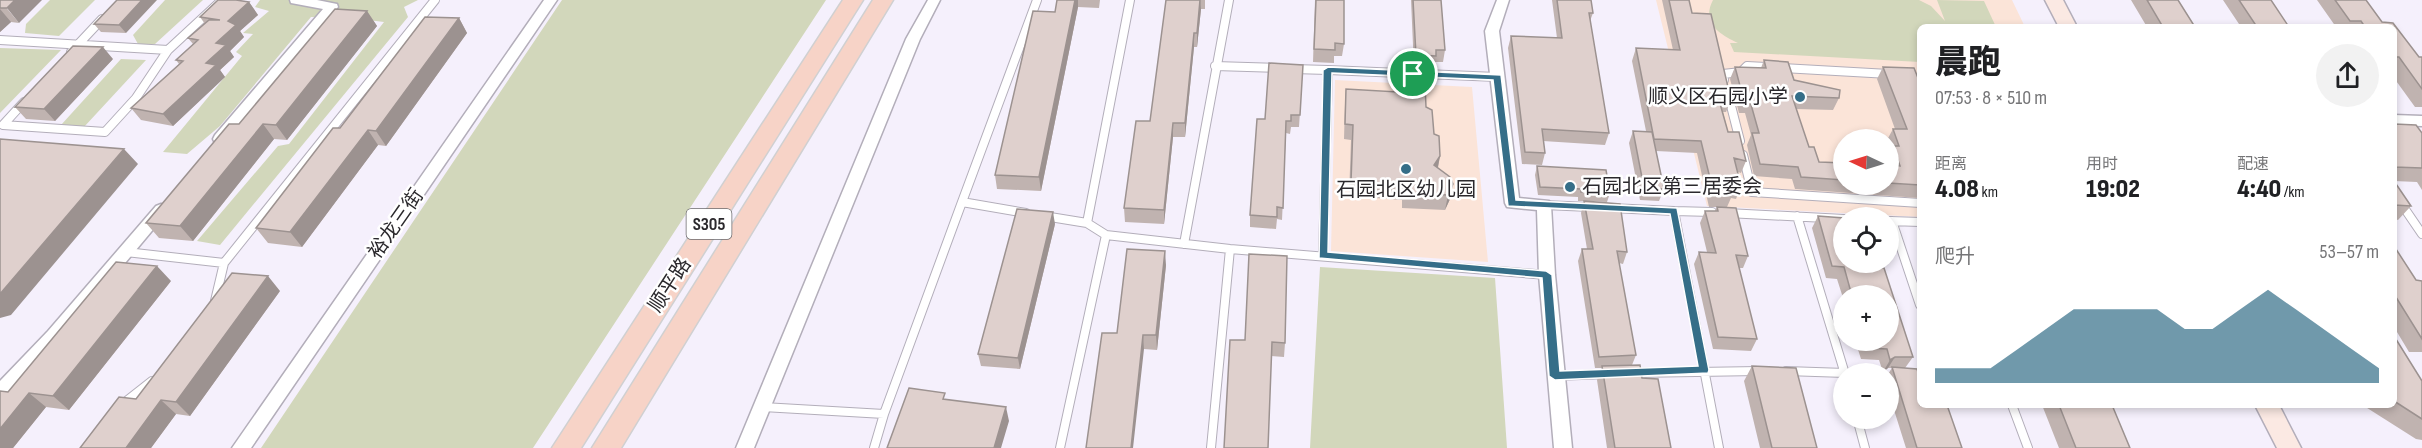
<!DOCTYPE html>
<html lang="zh">
<meta charset="utf-8">
<style>
:root{--surface:#fff;--page:#f2f2f2;--text:#202124;--muted:#757577;--accent:#356e88}
body{margin:0;font-family:"Sofia Sans Condensed","Noto Sans SC",sans-serif;background:var(--page);color:var(--text);height:100vh;display:flex;flex-direction:column;font-size:22px;white-space:nowrap}
*{box-sizing:border-box;margin:0}
p{font-size:20px;color:var(--muted)}
.icon{flex:none;width:33px;height:33px;fill:none;stroke:currentColor;stroke-width:2;stroke-linecap:round;stroke-linejoin:round}
.map{position:relative;flex:1;overflow:hidden}
.sheet{position:absolute;left:1917px;top:24px;width:480px;height:384px;display:flex;flex-direction:column;background:var(--surface);border-radius:9px;box-shadow:0 3px 9px #0003}
.sheet>*{flex:none}
.needle{width:39px;rotate:274deg}
.tools{position:absolute;left:1833px;top:129px;display:grid;gap:12px}
.tools a{display:grid;place-items:center;width:66px;height:66px;border-radius:50%;background:var(--surface);box-shadow:0 3px 9px #0003;font-size:30px}
.pin{position:absolute;display:grid;place-items:center;width:51px;height:51px;color:#fff;margin:-26px;border:3px solid #fff;border-radius:50%;box-shadow:0 2px 6px #0007}
.round{display:grid;place-items:center;flex:none;width:63px;height:63px;border-radius:32px;background:var(--page)}
.overview{display:flex;align-items:center;justify-content:space-between;height:102px;padding:0 18px}
h1{font-size:33px;font-weight:800;line-height:45px}
.metrics{display:grid;grid-template-columns:repeat(3,1fr);gap:9px;height:102px;padding:6px 18px}
.metrics div{display:grid;align-content:center}
.metrics b{font-size:26px;font-weight:800}
.metrics small{font-size:16px;font-weight:400}
.metrics p{font-size:16px}
.chart{height:168px;padding:12px 18px}
.chart p{display:flex;justify-content:space-between}
.chart svg{width:100%;height:108px;margin-top:6px;fill:var(--accent);opacity:.7}
.map>svg:first-child{display:block}
.education{fill:#fbe4d8;fill-rule:evenodd}
.green{fill:#d2d7bb}
.lines{fill:none;stroke-linecap:round;stroke-linejoin:round}
.lane-casing{stroke:#b3aeba;stroke-width:10}
.street-casing{stroke:#b3aeba;stroke-width:3}
.secondary-casing{stroke:#b3aeba;stroke-width:3}
.primary-casing{stroke:#d0d0d1;stroke-width:3}
.lane{stroke:#fff;stroke-width:8}
.street{fill:#fff;fill-rule:evenodd}
.secondary{fill:#fbe9e3;fill-rule:evenodd}
.primary{fill:#f7d3c7;fill-rule:evenodd}
.wall{fill:#c0b3b0}
.shaded-wall{fill:#9c9290}
.building{fill:#dfd0cd;stroke:#9c9290;stroke-width:1.5}
.route{fill:#356e88;stroke:#fff;stroke-width:1.5;fill-rule:evenodd}
.poi-dot{fill:#356e88;stroke:#fff;stroke-width:2}
.labels{text-anchor:middle;dominant-baseline:central;stroke-width:5;stroke-linejoin:round;paint-order:stroke}
.shield{fill:#fff;stroke:#6b696c;stroke-width:1.5}
.shield-label{font-size:18px;font-weight:bold;fill:#2b292d}
.poi-label{font-size:20px;fill:#2b292d;stroke:#fff;text-anchor:end}
.street-label{font-size:20px;fill:#2b292d;stroke:#fff}
</style>
<div class="map">
<svg width="2422" height="448" viewBox="0 0 2422 448">
<rect width="100%" height="100%" fill="#f5f0fc"/>
<path class="education" d="M1656,0H2012L2025,27H1920V217L1707,206ZM1844,140H1888V184H1844Z
M1335,80L1472,87L1488,262L1331,251Z"/>
<path class="green" d="M50,0H95L59,36L25,33L26,24Z
M165,0H203L155,44H138L133,35Z
M260,0H418L404,7L408,17L220,245L197,241L278,146L289,144L384,22L352,18L311,17L220,126L187,154L163,152L242,56L236,52L253,34L243,33L269,11L255,7Z
M562,0H826L533,448H261Z
M1713,0H1919L1931,6L1945,21L1937,0L1984,1L1996,27H1920V62L1734,52L1730,43H1738C1719,34 1701,23 1713,0Z
M0,48L61,50L0,113Z
M121,59L146,60L84,127L61,125Z
M1320,267L1495,278L1507,448H1310Z"/>
<g class="lines">
<g class="lane-casing">
<path id="lane" d="M0,40L168,50
M71,52L102,19
M1215,66L1278,68
M1293,69L1328,70L1323,256
M1328,70L1497,77
M1724,80L1723,74L1741,72L1747,66L1889,74
M1728,94L1740,141
M24,102L3,125L105,132L136,98L168,50L222,0
M1743,155L1752,192L1920,203
M2394,193L2422,234
M962,202L1037,0
M1544,205L1590,207
M1611,208L1674,211
M1712,212L1674,211L1719,448
M1727,213L1844,219
M1044,216L1087,223L1106,235L1230,249L1547,275
M1797,216L1845,374
M1890,221L1920,222
M1892,221L1920,305
M1087,223L1130,0
M1184,244L1229,0
M126,252L224,263
M215,301L224,263L435,0
M1786,371L1875,374
M1633,373L1759,371
M1555,376L1609,374
M124,403L152,381
M2012,405L2028,448
M763,407L884,414L962,202L1026,213
M1857,418L1865,448
M874,448L884,414
M1060,448L1106,235
M1211,448L1230,249"/>
</g>
<g class="street-casing">
<path id="street" d="M290,0H317L337,4L338,7L225,143H215L213,139L215,135L323,9L291,3Z
M544,0H557L251,448H232Z
M928,0H940L920,39L754,448H736L906,39Z
M1497,0H1509L1499,31L1519,198L1549,201L1551,205L1555,275L1572,448H1554L1539,275L1537,210L1507,207L1505,203L1485,31Z
M2394,115L2422,116V126L2394,125Z
M161,204L166,206L168,210L166,214L60,341L6,397L0,399V381L48,331L156,206Z"/>
</g>
<g class="secondary-casing">
<path id="secondary" d="M2045,0H2063L2077,27H2059Z
M2255,405H2279L2301,448H2277Z"/>
</g>
<g class="primary-casing">
<path id="primary" d="M843,0H863L581,448H552Z
M873,0H893L621,448H592Z"/>
</g>
<use href="#lane" class="lane"/>
<use href="#street" class="street"/>
<use href="#secondary" class="secondary"/>
<use href="#primary" class="primary"/>
</g>
<path class="wall" d="M0,0L19,23L11,22L0,32Z
M117,0L126,33L101,32L94,24Z
M1057,0H1100L1099,8L1078,7L1041,191L997,189L995,175L1055,12Z
M1166,0H1205V9H1201L1197,47H1194L1185,137H1173L1164,224L1125,222L1124,208L1150,121Z
M1315,0H1344V44L1342,56H1334V63L1313,62Z
M1411,0H1441L1445,50L1443,62H1435L1434,68H1414Z
M1552,0H1591L1593,13L1590,21L1609,133L1605,145L1543,141L1545,153L1542,165L1522,164L1508,48L1511,36L1557,38Z
M1662,0H1689L1692,13L1731,100L1726,112H1723L1728,132L1746,161L1741,173L1738,172L1741,186L1736,199L1731,198L1727,207L1748,256L1743,268H1739L1757,339L1751,351L1713,349L1694,264L1699,252H1707L1700,223L1705,211H1715L1717,207H1709L1697,153L1656,151L1664,189L1659,201L1640,200L1629,143L1633,131H1646L1632,61L1636,48L1673,50Z
M2131,0H2178L2195,27H2147Z
M2223,0H2271L2289,27H2241Z
M2317,0H2366L2382,22L2393,23L2419,57H2422V107H2415L2394,78V27H2336Z
M249,2L258,15L240,31L244,37L230,51L234,57L220,70L225,77L173,126L141,120L131,108L179,64L176,60L193,44L188,38L205,24L200,17Z
M367,11L377,26L287,140L274,139L193,241L159,238L146,223L239,124Z
M459,18L467,33L386,146L378,145L302,247L268,243L256,228L340,128Z
M113,59L55,121L26,119L15,107Z
M1764,60L1794,80L1839,98L1833,110L1796,109L1809,147L1819,162L1844,163V184H1888V154L1890,151L1888,147V140H1887L1893,129H1895L1877,79L1883,67L1920,83V198L1795,189L1792,179L1754,176L1747,145L1751,135L1745,113H1739L1730,79L1735,67L1761,68Z
M1303,65L1299,127H1291L1290,134L1286,133L1282,220L1277,219L1276,229L1250,227V215L1265,119Z
M1346,89L1426,107L1440,156L1438,168L1453,184L1450,199L1445,210L1402,208V200L1349,196L1351,140L1344,139L1345,104Z
M2394,124L2422,133V190L2417,182L2394,181L2411,206L2398,220L2394,219Z
M1537,166L1610,193L1607,202L1588,201L1627,252L1623,264L1619,263L1636,355L1632,365L1642,378L1671,448H1607L1597,380L1602,368H1595L1578,261L1582,249H1587L1581,213L1584,201H1578V197L1538,195L1535,175Z
M1818,216L1844,218V262H1870L1871,267L1884,268L1913,357L1905,368L1917,369L1920,379V405H1947L1962,448H1906L1888,391V374L1892,368H1888L1883,372L1879,360L1861,359L1855,340H1888V296H1844V301L1837,279L1826,278L1812,228Z
M1055,224L1020,369L981,366L978,354Z
M2394,246L2416,280L2422,281V352H2409L2394,327Z
M1166,265L1157,350L1144,349L1117,333Z
M171,281L69,410L46,407L13,448H0L8,392Z
M280,291L190,416L176,414L151,448H80L136,399Z
M2394,336L2422,381V440L2416,439L2364,406L2363,405H2394Z
M1230,340L1285,343L1284,357L1271,356Z
M1752,366L1817,448H1760L1744,381Z
M2042,405H2112L2130,448H2059Z"/>
<path class="shaded-wall" d="M15,0H42L19,23L7,8Z
M142,0H157L126,33L119,25Z
M1075,0H1078V7L1041,191L1039,177Z
M1200,0L1201,9L1197,47V33Z
M249,2L258,15L240,31L244,37L230,51L234,57L220,70L225,77L173,126L163,114L206,63L228,21Z
M0,9L11,22L0,32Z
M367,11L377,26L287,140L276,125Z
M459,18L467,33L386,146L376,131Z
M1194,33V47L1185,137V123Z
M103,47L113,59L55,121L44,109Z
M1173,123V137L1164,224V210Z
M263,124L274,139L193,241L180,226Z
M368,130L378,145L302,247L290,232Z
M124,149L138,164L11,315L0,318V294Z
M1440,156L1437,171L1434,165Z
M1453,184L1450,199L1445,210L1448,195Z
M1053,212L1055,224L1020,369L1018,358Z
M1165,251L1166,265L1157,350L1156,335Z
M157,266L171,281L69,410L53,396Z
M268,276L280,291L190,416L176,402Z
M1143,335L1144,349L1133,448H1131Z
M1895,357L1888,368L1883,372L1890,360Z
M29,393L46,407L13,448H0V429Z
M161,400L176,414L151,448H126Z
M1006,407L1009,421L1001,448H994Z"/>
<path class="building" d="M0,0H15L7,8H0Z
M117,0H142L119,25L94,24Z
M218,0H236L249,2L228,21L236,25L216,43L226,45L206,63L216,65L163,114L131,108L183,61L176,60L198,40L188,38L209,20H220L200,17Z
M1057,0H1075L1039,177L995,175L1033,11L1055,12Z
M1166,0H1200L1197,33H1194L1185,123H1173L1164,210L1124,208L1136,121H1150Z
M1316,0H1344V44L1335,43V50L1314,49Z
M1413,0H1441L1445,50H1436V56L1416,55Z
M1557,0H1591L1593,13H1589L1609,133L1542,129L1545,153L1525,152L1511,36L1562,38Z
M1669,0H1689L1692,13L1711,14L1731,100H1719L1728,132H1739L1746,161L1734,158L1741,186H1730L1732,195H1714L1701,141L1654,139L1636,48L1680,50Z
M2147,0H2178L2195,27H2155L2154,26L2163,27Z
M2239,0H2271L2289,27H2257Z
M2335,0H2366L2382,22L2393,23L2419,57H2422V89L2399,57H2394V27H2365L2361,21H2350Z
M335,9L367,11L276,125L263,124L180,226L146,223L229,124H239Z
M425,17L459,18L376,131L368,130L290,232L256,228L333,128H340Z
M73,46L103,47L44,109L15,107Z
M1764,60L1788,62L1794,80L1840,90L1839,98L1792,96L1809,147H1814L1819,162L1844,163V180L1801,177L1798,167L1760,164L1752,133H1759L1750,101H1744L1735,67L1766,68Z
M1269,63L1303,65L1300,115H1291V121H1286L1283,208L1277,207V217L1250,215L1257,119H1265Z
M1883,67L1914,68L1920,83V185L1888,183V165L1900,166L1893,146H1899L1893,129H1907Z
M1401,83L1425,84L1426,107L1432,110L1434,134L1439,136L1440,156L1434,165L1450,177L1453,184L1448,195L1405,193V185L1351,182L1353,125L1345,124L1346,89L1398,92Z
M2394,124L2416,125L2422,133V168L2394,167Z
M1633,131L1652,132L1664,189L1644,188Z
M0,139L124,149L0,294Z
M1537,166L1606,170L1610,193L1581,192V189L1540,187Z
M2394,181L2411,206L2394,205Z
M1584,201L1620,204L1627,252L1617,251L1636,355L1599,357L1582,249H1593Z
M1717,207L1736,208L1748,256L1736,255L1757,339L1718,337L1699,252L1716,253L1705,211H1718Z
M1017,209L1053,212L1018,358L978,354Z
M1818,216L1844,218V262H1870L1871,267L1884,268L1913,357H1895L1890,360L1887,349L1868,348L1866,340H1888V296H1852L1844,267L1832,266Z
M2394,246L2416,280L2422,281V339L2394,294Z
M1127,249L1165,251L1156,335H1143L1131,448H1086L1102,333H1117Z
M1249,254L1287,256L1285,343L1272,342L1268,448H1224L1230,340H1245Z
M116,262L157,266L53,396L29,393L0,429V391L8,392Z
M232,273L268,276L176,402L161,400L126,448H80L119,397L136,399Z
M2394,336L2422,381V419L2394,401Z
M1640,365L1642,378L1658,379L1671,448H1615L1602,366Z
M1752,366L1796,368L1817,448H1772Z
M1892,367L1917,369L1920,379V405H1947L1962,448H1917Z
M909,388L945,393L943,399L1006,407L994,448H887Z
M2059,405H2112L2130,448H2076Z"/>
<path class="route" d="M1328,67L1501,75L1516,200L1677,208L1709,370L1708,373L1555,380L1549,376L1542,278L1319,258L1323,70ZM1332,73L1493,80L1508,206L1670,214L1698,366L1560,371L1552,275L1546,271L1328,252Z"/>
<g class="poi-dot">
<circle cx="1800" cy="97" r="6"/>
<circle cx="1406" cy="169" r="6"/>
<circle cx="1570" cy="187" r="6"/>
</g>
<g class="labels">
<rect class="shield" x="686.5" y="209" width="45" height="30" rx="4.5"/>
<g class="shield-label">
<text x="709" y="224">S305</text>
</g>
<g class="poi-label">
<text x="1788" y="97">顺义区石园小学</text>
<text x="1582" y="187" text-anchor="start">石园北区第三居委会</text>
<text x="1406" y="190" text-anchor="middle">石园北区幼儿园</text>
</g>
<g class="street-label">
<text transform="translate(396 224) rotate(-55)">裕龙三街</text>
<text transform="translate(670 285) rotate(-57)">顺平路</text>
</g>
</g>
</svg>
<div class="tools">
<a><svg class="needle" viewBox="-14 -14 28 28"><path d="M0-13l5 13h-10z" fill="#e53935"/><path d="M0 13l5-13h-10z" fill="#757577"/></svg></a>
<a><svg class="icon" aria-label="locate" viewBox="0 0 24 24"><circle cx="12" cy="12" r="6"/><path d="M12 2v4M12 18v4M2 12h4M18 12h4"/></svg></a>
<a>+</a>
<a>−</a>
</div>
<div class="pin" style="left:1413px;top:74px;background:#1e9e55"><svg class="icon" aria-label="arrive" viewBox="0 0 24 24"><path d="M6 21V4h12l-3 4 3 4H6"/></svg></div>
<section class="sheet">
<div class="overview"><div><h1>晨跑</h1><p>07:53 · 8 × 510 m</p></div><a class="round"><svg class="icon" aria-label="share" viewBox="0 0 24 24"><path d="M12 15V3M7 8l5-5 5 5M5 13v7h14v-7"/></svg></a></div>
<div class="metrics">
<div><p>距离</p><b>4.08<small> km</small></b></div>
<div><p>用时</p><b>19:02</b></div>
<div><p>配速</p><b>4:40<small> /km</small></b></div>
</div>
<div class="chart"><p><span>爬升</span>53–57 m</p>
<svg viewBox="0 0 160 44" preserveAspectRatio="none"><path d="M0 44V38L10 38L20 38L30 30L40 22L50 14L60 14L70 14L80 14L90 22L100 22L110 14L120 6L130 14L140 22L150 30L160 38V44z"/></svg>
</div>
</section>
</div>
